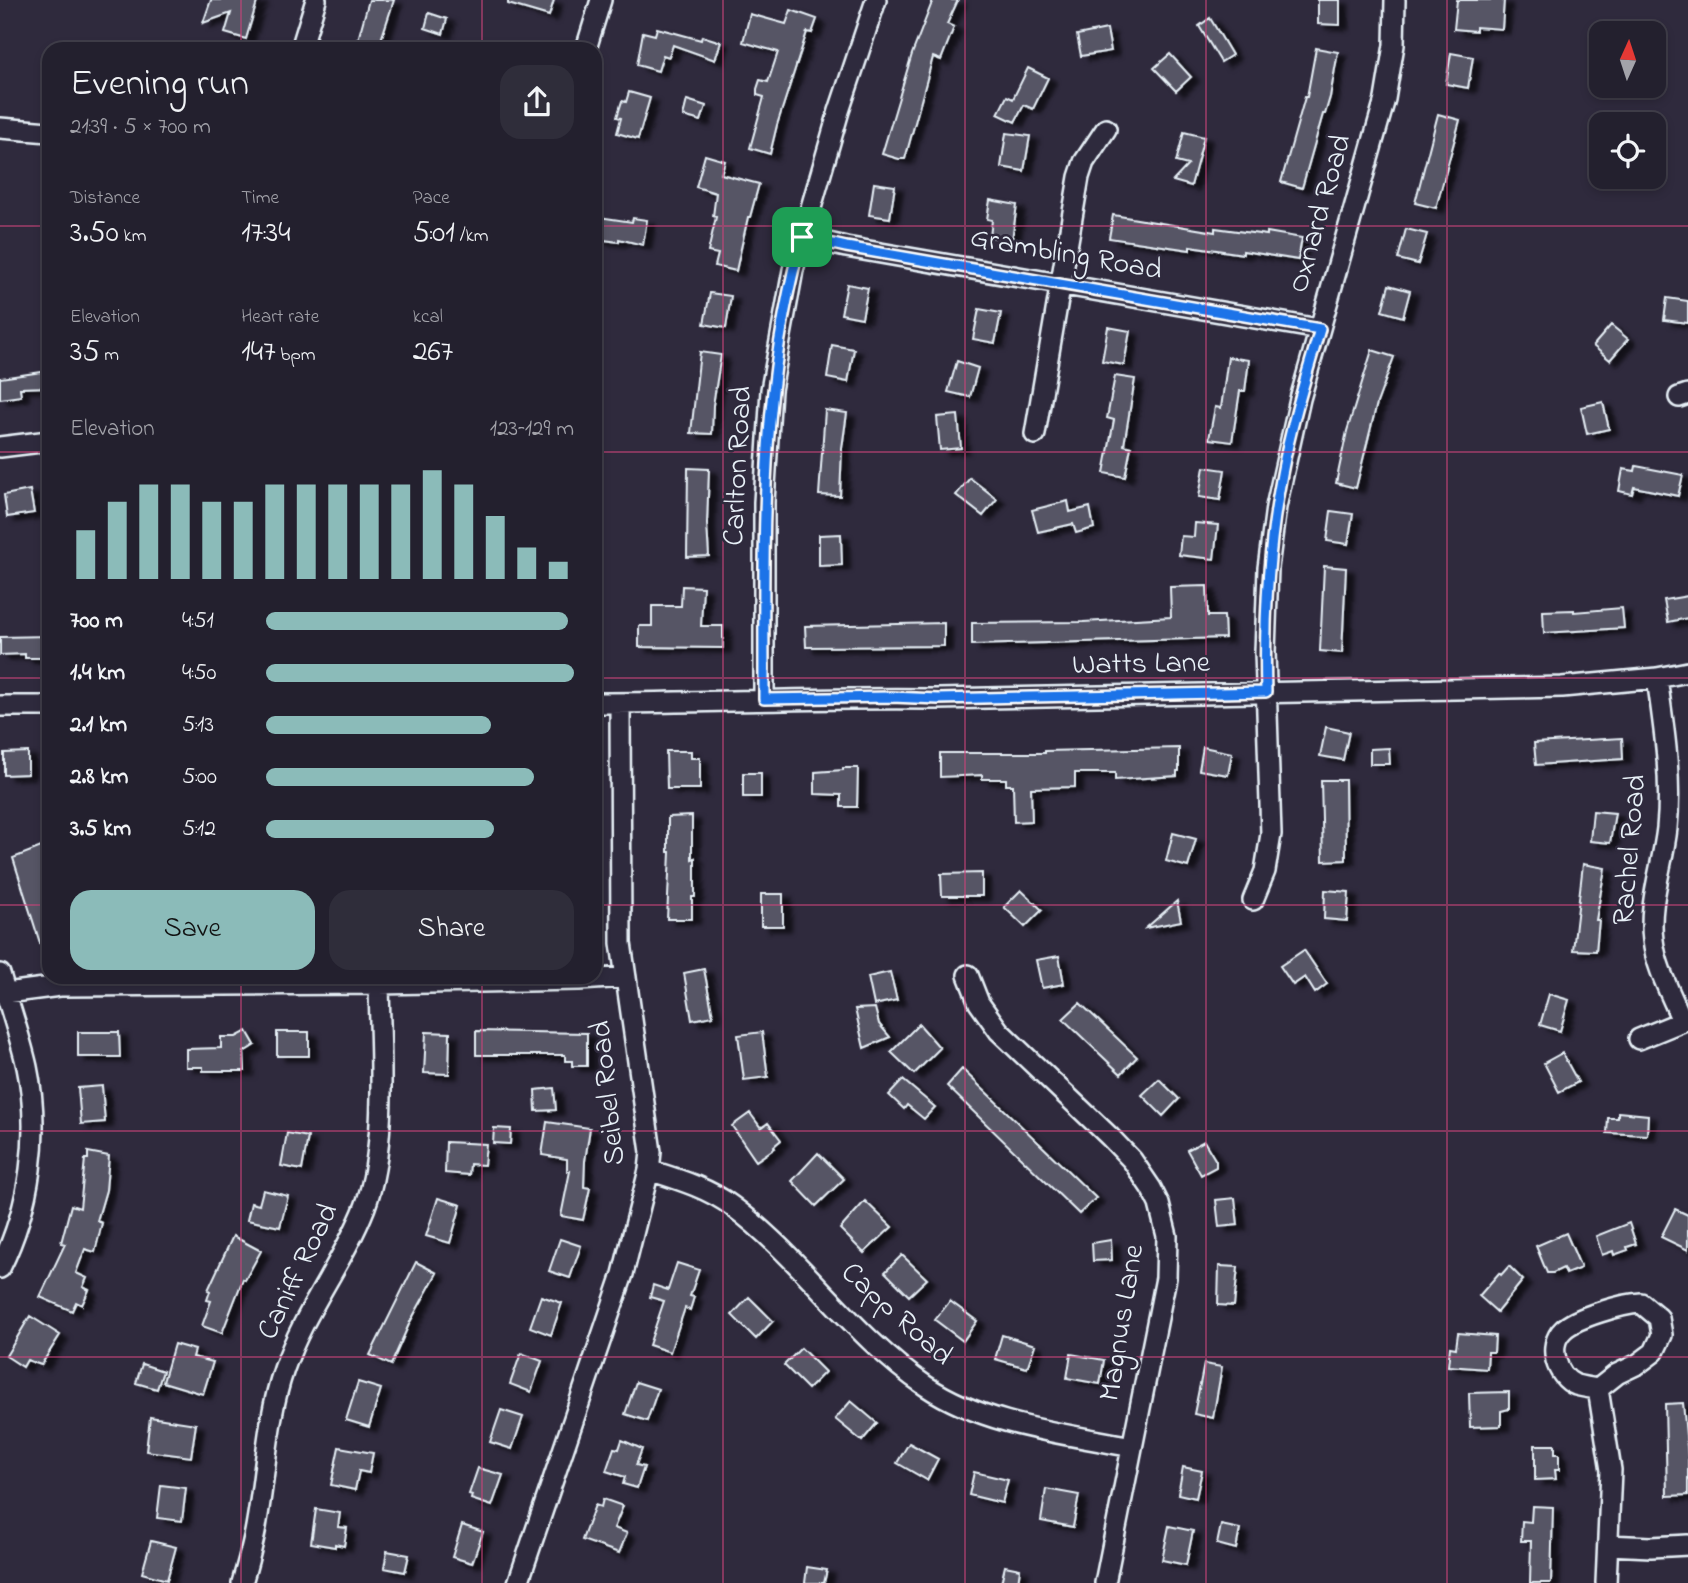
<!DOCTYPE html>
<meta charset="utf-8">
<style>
:root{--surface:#23202e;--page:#2f2d3a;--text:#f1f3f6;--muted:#a3a3aa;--line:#403e4a;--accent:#8bbbb9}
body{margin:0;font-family:"Indie Flower",sans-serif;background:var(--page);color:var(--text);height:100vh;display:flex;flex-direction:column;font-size:26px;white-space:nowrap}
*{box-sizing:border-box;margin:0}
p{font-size:23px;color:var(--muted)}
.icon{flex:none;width:38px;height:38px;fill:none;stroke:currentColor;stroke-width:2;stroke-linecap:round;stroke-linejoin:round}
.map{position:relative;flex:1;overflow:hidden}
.details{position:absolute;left:42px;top:42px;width:560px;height:942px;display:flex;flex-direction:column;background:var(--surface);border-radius:21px;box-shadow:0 4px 10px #0003,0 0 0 2px var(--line)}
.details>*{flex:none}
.needle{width:46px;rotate:3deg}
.tools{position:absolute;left:1589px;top:21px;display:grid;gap:14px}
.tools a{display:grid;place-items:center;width:77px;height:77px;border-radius:14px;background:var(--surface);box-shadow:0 4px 10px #0003,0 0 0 2px var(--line);font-size:35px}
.pin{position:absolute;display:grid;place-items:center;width:60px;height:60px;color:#fff;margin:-30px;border-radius:14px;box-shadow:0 4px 10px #0006}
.round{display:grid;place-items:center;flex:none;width:74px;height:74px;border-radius:21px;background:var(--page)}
.overview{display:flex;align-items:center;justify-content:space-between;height:119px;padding:0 28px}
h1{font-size:38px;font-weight:600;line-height:52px}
.figures{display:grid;grid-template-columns:repeat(3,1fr);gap:10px;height:119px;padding:7px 28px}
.figures div{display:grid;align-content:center}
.figures b{font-size:30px;font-weight:600}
.figures small{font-size:19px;font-weight:400}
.figures p{font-size:19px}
.chart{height:196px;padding:14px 28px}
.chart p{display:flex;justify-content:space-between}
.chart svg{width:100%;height:126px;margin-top:7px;stroke:var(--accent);stroke-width:6}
.primary-button{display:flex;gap:14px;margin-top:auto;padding:14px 28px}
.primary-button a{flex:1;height:80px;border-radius:21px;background:var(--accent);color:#111;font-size:28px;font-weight:600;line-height:80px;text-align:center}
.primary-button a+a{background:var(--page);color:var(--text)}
ul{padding:0 28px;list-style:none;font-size:23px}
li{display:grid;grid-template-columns:112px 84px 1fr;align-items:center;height:52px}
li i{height:18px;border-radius:9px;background:var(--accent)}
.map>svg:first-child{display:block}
.building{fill:#575565;stroke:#e8f1f8;stroke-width:2;filter:url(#shadow)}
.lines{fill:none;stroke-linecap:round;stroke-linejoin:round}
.street-casing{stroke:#e8f1f8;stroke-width:24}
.street{stroke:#2f2a3d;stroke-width:19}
.route-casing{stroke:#fff;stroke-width:14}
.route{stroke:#1a73e8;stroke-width:9}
.grid{fill:none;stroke:#ca437a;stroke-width:2;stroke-opacity:0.55}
.labels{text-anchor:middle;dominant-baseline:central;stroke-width:5;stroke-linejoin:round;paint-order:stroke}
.street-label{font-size:30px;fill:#e8f1f8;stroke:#2f2a3d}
</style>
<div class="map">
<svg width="1688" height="1583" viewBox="0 0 1688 1583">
<defs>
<filter id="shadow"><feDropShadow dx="8" dy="4.5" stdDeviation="2" flood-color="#0009"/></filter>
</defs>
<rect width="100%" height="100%" fill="#2f2a3d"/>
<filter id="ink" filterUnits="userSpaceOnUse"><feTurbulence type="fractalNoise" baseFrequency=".0143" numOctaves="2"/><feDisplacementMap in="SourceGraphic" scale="14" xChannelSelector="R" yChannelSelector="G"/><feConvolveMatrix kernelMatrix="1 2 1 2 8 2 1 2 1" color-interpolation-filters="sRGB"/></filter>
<g filter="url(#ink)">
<path class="building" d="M211,0H261L257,2L246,39L225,33L231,13L203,23Z
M369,0H394L378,49L357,43Z
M508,0H554L549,16L508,4Z
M933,0H958L947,24L954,27L941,60L933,57L905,159H899L882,154L912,54Z
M1318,0H1340V25L1318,24Z
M1457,0H1504L1502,29L1476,27V31L1454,29Z
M791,10L817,19L812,33L807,32L777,125L770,154L750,148L764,97L757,95V89L760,80L768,82L778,52L743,42L750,14L786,24Z
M429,13L447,19L443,34L425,28Z
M1210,18L1232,55L1221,62L1199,26Z
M657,28L701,40L702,36L721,42L715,60L673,45L669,57L663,55L658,71L637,65L643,32L655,35Z
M1107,29L1111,51L1081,56L1077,35Z
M1316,48L1338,52L1330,97L1325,114H1323L1302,188L1281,182L1305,97H1307Z
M1451,53L1473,57L1468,88L1446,84Z
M1170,54L1191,77L1176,91L1154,68Z
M1028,68L1048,78L1033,109L1024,105L1015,122L998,114L1007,96L1013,99Z
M629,92L650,98L638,139L617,133L621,118L617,117L622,101L626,102Z
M687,100L706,106L701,121L683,116Z
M1438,114L1460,120L1436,208L1415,203Z
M1184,132L1204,137L1191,186L1173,181L1188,165L1176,162Z
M1006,133L1030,136L1024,171L1001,167Z
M705,155L725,161L721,174L759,184L750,217H748L736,271L715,266L718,254L708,252L716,217L713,216L716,193L696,187Z
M874,183L895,186L890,218L869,215Z
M990,200L1017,205L1012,240L990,237L992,220L987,219Z
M1113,215L1215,232V228L1267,235V232L1302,238L1298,260L1243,251V254L1190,246V250L1109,238Z
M599,217L632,222L633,218L647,220L643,245L619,239V242L596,239Z
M1406,229L1427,234L1418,264L1398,259Z
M847,284L868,288L862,318L841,314Z
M1389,285L1410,291L1403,317L1382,311Z
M710,293L731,296L726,328L704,324Z
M1667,298L1688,301V323L1664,320Z
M979,309L1001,313L995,343L973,339Z
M1611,325L1628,339L1610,360L1593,346Z
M1108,327L1130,331L1124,365L1102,361Z
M832,345L854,349L848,382L827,378Z
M1372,350L1394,357L1377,403L1356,488L1336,483L1347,431Z
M700,352L721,355L713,405L712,434L691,433Z
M1228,357L1249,360L1245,391H1240L1232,442L1209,439L1215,407L1221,408Z
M957,361L978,368L970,397L948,392Z
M49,371V387L20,388L21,396L0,399V378Z
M1115,376L1135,379L1124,445L1131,447L1125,477L1104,473L1114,420L1107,418Z
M1603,402L1609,429L1587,434L1581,407Z
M825,410L847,413L842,448L840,496L819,495Z
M958,415L961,448L940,450L937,417Z
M1636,466L1683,475L1678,496L1634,487L1632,494L1619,491L1623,469L1635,471Z
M1204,467L1225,470L1220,500L1199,497Z
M688,468L709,469L707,524L709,556L687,557Z
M970,478L997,499L983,516L956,495Z
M30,490L34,513L7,517L4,495Z
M1068,501L1070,512L1090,507L1094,528L1076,533L1073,524L1038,532L1032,510Z
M1331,511L1353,514L1348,544L1327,541Z
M1195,523L1218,525L1214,559L1179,555L1181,536L1194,537Z
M841,534L842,565L819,566V535Z
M1324,566L1346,568L1342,653L1320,651Z
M682,586L703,587L701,626H723V648L639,647V626H652V606H681Z
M1207,586L1208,616H1224L1225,638L972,645V623L1083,622L1171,617L1170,587Z
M1688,596V618L1668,622L1664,600Z
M1622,608L1624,628L1544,633L1543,611L1574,610V612Z
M944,623V646L806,647L805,626Z
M49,636V658H25V654L0,655V637Z
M1326,727L1349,732L1343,760L1320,756Z
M1622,738L1623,759L1536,765L1534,743Z
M1203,747L1232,753L1228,775L1199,770Z
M1179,748V771H1177V776L1115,780V773H1075V787L1031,788L1032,821L1014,822L1013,785H1006V779H982V775L940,777V753H1045V751Z
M1389,748L1390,764H1370V749Z
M666,751H691V758H700V789H667Z
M28,752V774L4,775V753Z
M843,768H858L857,807H841V795L815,794V772L843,770Z
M743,773H761V797H743Z
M1321,780H1345L1346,860L1323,861Z
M1593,811L1615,813L1610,843L1590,841Z
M692,816V859L695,858V897H692V919H667L670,852H668V817Z
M1173,833L1196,839L1188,867L1166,861Z
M49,844V964L47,965L13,858Z
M1583,864L1605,868L1596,920H1599L1596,951L1573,950Z
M982,873V896H942L941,874Z
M1021,890L1042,910L1025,927L1004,907Z
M1325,890L1349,892L1347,921L1324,919Z
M761,894H783V926H761Z
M1177,901L1181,921L1146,928Z
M1304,950L1327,984L1315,993L1305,977L1293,985L1280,966Z
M1059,956L1064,984L1042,988L1036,960Z
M704,969L713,1016L692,1020L684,973Z
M890,972L897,1000L874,1005L868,977Z
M1549,994L1569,1000L1560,1031L1540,1025Z
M1080,1003L1137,1057L1121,1074L1063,1019Z
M875,1008L879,1024L890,1037L864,1048L855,1009Z
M919,1024L940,1048L914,1074L891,1052Z
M247,1031L255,1045L244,1052L245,1071H203V1067H186V1049L221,1048V1037H236Z
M476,1031L587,1033V1066H572V1061H565V1055H476Z
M78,1032H119L120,1057H78Z
M277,1032H309V1056H277Z
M426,1032L450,1033L449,1074L424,1073Z
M762,1032L768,1077L744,1080L738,1035Z
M1562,1053L1578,1082L1559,1092L1544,1063Z
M962,1069L1096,1198L1079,1214L947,1086Z
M1159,1079L1179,1099L1163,1116L1142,1095Z
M903,1080L935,1107L924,1119L907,1105L904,1109L889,1095Z
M102,1086L105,1122L81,1124L78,1088Z
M554,1088L556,1110L536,1111L535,1090Z
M1618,1112L1648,1115L1647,1135L1607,1133L1608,1118H1618Z
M750,1113L761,1128L768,1123L781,1140L774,1146L775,1148L756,1161L732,1126Z
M547,1122L590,1128L585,1161L584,1187L590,1188L583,1220L561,1216L570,1171H567V1159L542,1155Z
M494,1128L511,1129L510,1144L493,1143Z
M287,1133L308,1137L302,1170L281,1166Z
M1204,1141L1216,1161V1167L1201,1175L1187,1150Z
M446,1142L486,1144L484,1165L470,1164L469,1175L445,1173Z
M88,1152L109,1156L106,1190L97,1221L102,1223L95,1252L85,1249L76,1273L87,1278L83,1287L89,1290L82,1305L76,1302L72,1311L40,1297L65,1244L61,1243L71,1205L80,1208L85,1159H88Z
M818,1153L844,1179L816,1206L792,1181Z
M263,1190L288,1196L280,1227L247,1220L251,1203L259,1205Z
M438,1198L461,1205L450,1243L426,1236Z
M1235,1198L1238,1225L1219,1227L1216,1200Z
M865,1201L892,1227L864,1253L840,1229Z
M1675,1209L1688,1215V1250L1661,1237Z
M1629,1223L1636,1244L1627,1247L1628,1250L1614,1255L1613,1251L1602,1255L1596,1236Z
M1566,1233L1581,1268L1566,1274L1563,1268L1553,1273H1547L1536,1246Z
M233,1236L261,1251L245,1280L243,1279L222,1333L202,1326L211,1301L207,1300L210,1291L208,1290Z
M560,1239L581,1246L570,1278L549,1271Z
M1111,1240L1112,1260L1093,1261L1092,1243Z
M902,1255L927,1279L909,1296L885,1272Z
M416,1262L437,1273L410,1322L391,1365L370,1355Z
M677,1263L699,1270L690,1296L694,1297L690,1310L685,1308L670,1352L649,1345L664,1301L650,1297L653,1285L668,1290Z
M1219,1266L1238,1267L1234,1306L1218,1305Z
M1509,1266L1523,1280L1497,1312L1479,1296L1499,1273L1501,1275Z
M541,1296L562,1303L551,1335L530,1327Z
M749,1297L773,1321L756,1339L732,1315Z
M950,1301L977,1321L963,1341L935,1320Z
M30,1316L60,1335L41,1365L27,1360L23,1367L6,1356Z
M1458,1333L1495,1336L1494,1352H1488L1487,1369L1448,1366L1450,1347L1456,1348Z
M1002,1335L1035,1345L1027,1368L995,1359Z
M174,1344L195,1350L193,1357L213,1362L203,1394L163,1382Z
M801,1348L825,1372L808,1389L784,1365Z
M521,1353L542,1361L531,1392L510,1384Z
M1071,1354L1104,1360L1100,1384L1067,1378Z
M142,1364L163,1371L157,1389L136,1383Z
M1204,1364L1222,1367L1213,1418L1194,1414Z
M358,1382L381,1389L369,1427L346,1420Z
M636,1382L658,1389L647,1421L625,1414Z
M1509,1392V1409L1501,1411V1426L1470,1427L1469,1393Z
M851,1401L877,1423L862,1441L835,1419Z
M1683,1403L1688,1458V1495L1667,1496L1665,1404Z
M501,1410L523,1417L512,1449L490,1442Z
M150,1417L196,1424L191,1457L146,1451Z
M622,1440L642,1449L636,1465L644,1467L637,1488L623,1484L625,1477L606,1471L614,1448L619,1449Z
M909,1443L938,1459L927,1480L897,1463Z
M1535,1445H1555V1454H1559V1470H1555L1556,1479L1535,1480Z
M339,1447L373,1453L369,1473L359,1471L355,1490L331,1485Z
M1183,1467L1202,1471L1196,1498L1178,1494Z
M478,1468L503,1475L492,1506L471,1499L472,1495L469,1494Z
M974,1472L1008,1480L1002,1503L969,1495Z
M161,1485L186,1488L182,1521L157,1518Z
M1046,1489L1079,1495L1073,1527L1041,1521Z
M603,1499L623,1506L614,1528L627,1533L619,1553L582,1540L595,1505L601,1507Z
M1532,1506L1553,1507L1551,1583H1530L1531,1541H1521L1522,1521L1531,1522Z
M316,1509L340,1513L338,1527L347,1528L344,1546L335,1544V1547L311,1543Z
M462,1525L483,1532L472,1563L452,1557Z
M1221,1525L1240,1529L1236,1549L1217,1544Z
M1169,1526L1193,1531L1186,1565L1162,1560Z
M151,1541L176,1547L167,1580L142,1573Z
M387,1551L409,1555L405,1572L384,1568Z
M1005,1566L1020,1569L1018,1583H1001Z
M807,1567L827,1570L824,1583H805Z"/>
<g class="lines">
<g class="street-casing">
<path id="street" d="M301,49L316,0
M586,49L601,0
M0,128L49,132
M802,237L846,247L1319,329
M1679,397L1688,394
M1035,434L1079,177L1084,162L1106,129
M0,447L49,441
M1657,678C1664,728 1672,778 1667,828C1663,865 1648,903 1653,940C1656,968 1672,996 1682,1021
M764,699V502L771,390L793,270L839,111L876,0
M595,703C710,703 824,697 938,699L1562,687L1657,678L1688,672
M0,706H49
M1253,900L1265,871L1271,834L1265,652L1268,568L1276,507L1300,399L1385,99L1394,45L1395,0
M0,974C9,1005 20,1036 27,1067C41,1133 30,1208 0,1268
M968,975L979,1003L999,1031L1110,1137L1132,1160L1151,1188L1159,1204L1167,1236L1166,1278L1105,1583
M6,993L60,986L379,984L579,980L626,977
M1639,1039L1688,1019
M649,1170C677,1179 708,1188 732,1206C802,1258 852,1336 926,1386C986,1426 1062,1433 1132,1447
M1641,1303L1659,1318L1662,1335L1654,1352L1638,1364L1617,1374L1598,1389C1591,1388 1583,1387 1576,1385C1556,1377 1547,1345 1563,1330C1576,1317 1623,1304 1641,1303Z
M1598,1389L1611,1470L1606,1583
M1608,1545L1651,1547L1688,1545
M242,1583C248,1562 254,1542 257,1521C266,1470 267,1418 284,1369C304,1311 343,1263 365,1207C388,1146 380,1050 379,984
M518,1583L623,1274L649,1170L651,1152L621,943L620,703"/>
</g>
<use href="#street" class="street"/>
</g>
</g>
<g class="lines" filter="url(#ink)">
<g class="route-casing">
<path id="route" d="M802,237L846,247L1320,329C1306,377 1291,425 1282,474C1268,546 1264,619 1266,692L938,699L892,697L764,699C764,541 759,391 802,237Z"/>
</g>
<use href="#route" class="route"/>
</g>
<path class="grid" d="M241,0V49M482,0V49M723,0V1583M965,0V1583M1206,0V1583M1447,0V1583M0,226H49M595,226H1688M0,452H49M595,452H1688M0,678H49M595,678H1688M0,905H49M595,905H1688M241,976V1583M482,976V1583M0,1131H1688M0,1357H1688"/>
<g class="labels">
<g class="street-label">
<text transform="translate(1321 214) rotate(-74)">Oxnard Road</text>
<text transform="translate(1066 255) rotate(10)">Grambling Road</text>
<text transform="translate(739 466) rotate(-87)">Carlton Road</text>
<text transform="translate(1141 665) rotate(-1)">Watts Lane</text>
<text transform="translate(1631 850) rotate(-85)">Rachel Road</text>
<text transform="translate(609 1093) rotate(-96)">Seibel Road</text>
<text transform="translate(299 1272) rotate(-64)">Caniff Road</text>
<text transform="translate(896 1315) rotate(42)">Capp Road</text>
<text transform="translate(1123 1323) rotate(-81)">Magnus Lane</text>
</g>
</g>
</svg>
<div class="tools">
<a><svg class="needle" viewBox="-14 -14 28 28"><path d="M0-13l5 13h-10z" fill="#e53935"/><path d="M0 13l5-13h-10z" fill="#a3a3aa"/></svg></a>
<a><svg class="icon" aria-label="locate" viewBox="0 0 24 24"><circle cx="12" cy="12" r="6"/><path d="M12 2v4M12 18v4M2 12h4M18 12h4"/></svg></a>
</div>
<div class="pin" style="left:802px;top:237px;background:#1e9e55"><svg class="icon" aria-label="arrive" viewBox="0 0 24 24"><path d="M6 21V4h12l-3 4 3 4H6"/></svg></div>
<section class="details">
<div class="overview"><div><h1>Evening run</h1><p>21:39 · 5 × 700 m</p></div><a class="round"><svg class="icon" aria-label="share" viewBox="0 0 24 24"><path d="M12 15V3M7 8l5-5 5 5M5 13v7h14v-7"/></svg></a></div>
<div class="figures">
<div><p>Distance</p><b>3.50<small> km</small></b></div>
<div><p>Time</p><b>17:34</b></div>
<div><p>Pace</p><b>5:01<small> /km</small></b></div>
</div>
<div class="figures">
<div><p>Elevation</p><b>35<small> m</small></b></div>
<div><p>Heart rate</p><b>147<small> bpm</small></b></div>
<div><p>kcal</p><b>267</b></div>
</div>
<div class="chart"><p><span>Elevation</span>123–129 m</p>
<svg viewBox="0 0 160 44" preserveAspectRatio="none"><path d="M5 44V27M15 44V17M25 44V11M35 44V11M45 44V17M55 44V17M65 44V11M75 44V11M85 44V11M95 44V11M105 44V11M115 44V6M125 44V11M135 44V22M145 44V33M155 44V38"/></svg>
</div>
<ul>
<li><b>700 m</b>4:51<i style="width:98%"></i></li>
<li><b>1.4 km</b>4:50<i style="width:100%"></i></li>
<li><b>2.1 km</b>5:13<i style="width:73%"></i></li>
<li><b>2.8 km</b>5:00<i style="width:87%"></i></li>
<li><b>3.5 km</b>5:12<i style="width:74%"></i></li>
</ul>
<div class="primary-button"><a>Save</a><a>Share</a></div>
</section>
</div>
